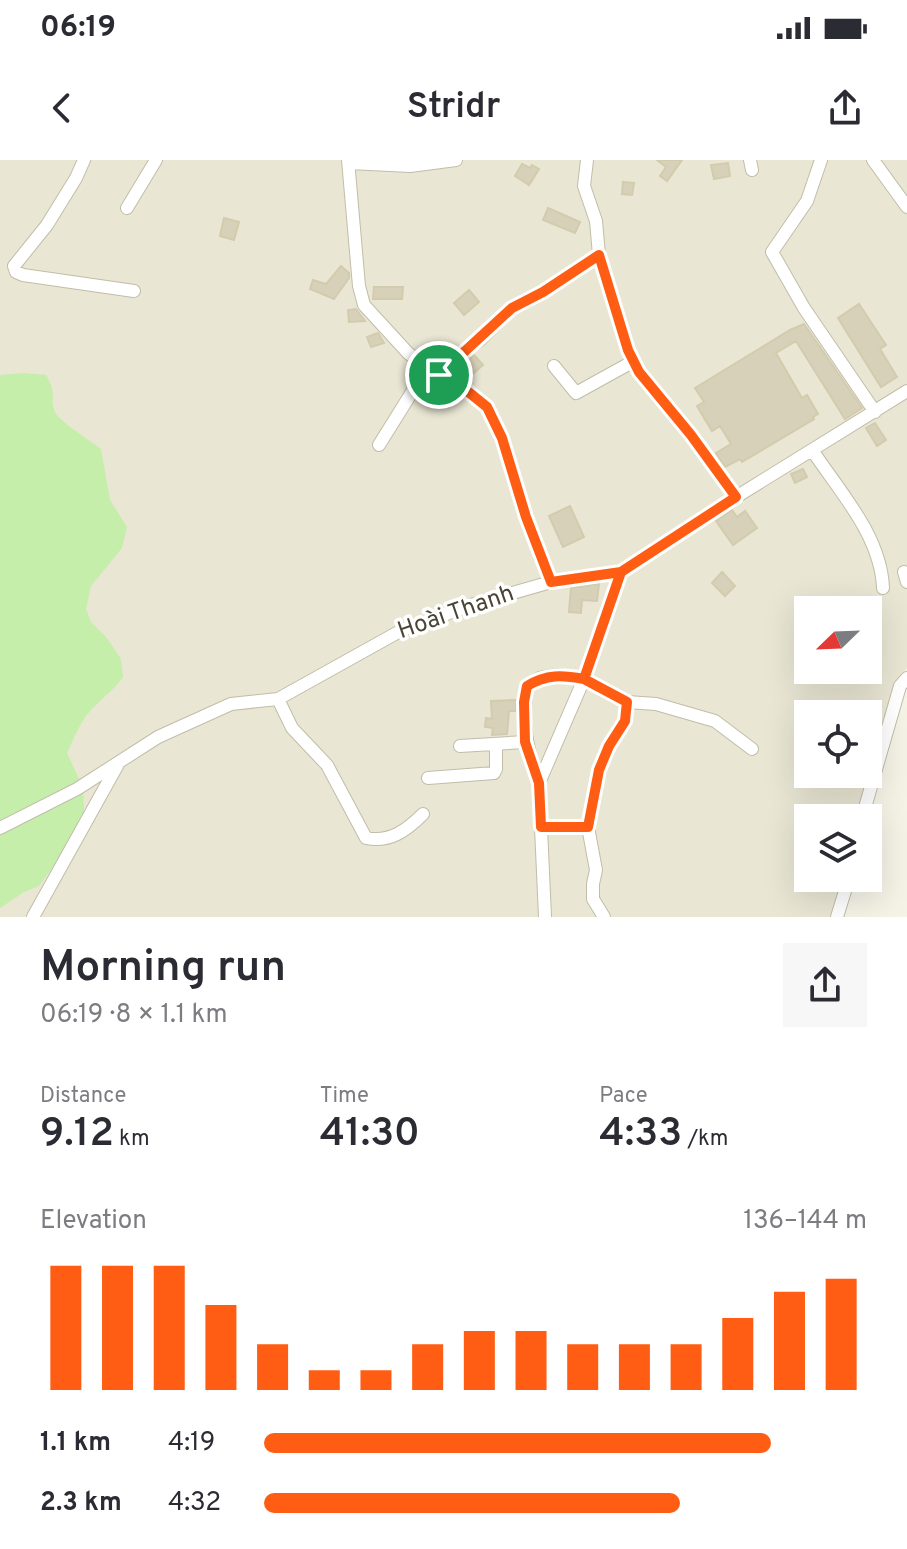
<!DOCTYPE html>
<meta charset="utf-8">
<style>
:root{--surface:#fff;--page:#f7f7f7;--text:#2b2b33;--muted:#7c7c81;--accent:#ff5d13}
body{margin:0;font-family:Overpass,sans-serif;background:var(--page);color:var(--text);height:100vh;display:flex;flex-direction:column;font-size:30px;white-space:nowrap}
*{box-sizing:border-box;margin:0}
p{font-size:26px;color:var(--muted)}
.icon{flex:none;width:44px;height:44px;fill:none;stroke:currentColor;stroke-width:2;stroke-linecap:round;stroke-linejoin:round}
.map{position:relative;height:757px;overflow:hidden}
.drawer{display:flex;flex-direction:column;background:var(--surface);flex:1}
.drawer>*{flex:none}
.needle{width:52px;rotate:247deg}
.buttons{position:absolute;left:794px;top:436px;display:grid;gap:16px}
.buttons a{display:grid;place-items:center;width:88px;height:88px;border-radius:0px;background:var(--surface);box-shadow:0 8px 32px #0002;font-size:40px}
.pin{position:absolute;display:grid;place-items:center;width:68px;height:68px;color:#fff;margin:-34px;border:4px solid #fff;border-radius:50%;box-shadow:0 2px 8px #0007}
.round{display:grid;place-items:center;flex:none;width:84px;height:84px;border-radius:0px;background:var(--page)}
.headline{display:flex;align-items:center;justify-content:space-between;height:136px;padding:0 40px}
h1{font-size:44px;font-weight:600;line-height:60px}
.metrics{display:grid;grid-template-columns:repeat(3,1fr);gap:12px;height:136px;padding:8px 40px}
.metrics div{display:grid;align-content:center}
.metrics b{font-size:40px;font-weight:600}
.metrics small{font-size:22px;font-weight:400}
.metrics p{font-size:22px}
.chart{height:224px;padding:16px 40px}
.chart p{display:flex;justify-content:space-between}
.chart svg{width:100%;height:144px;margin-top:8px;stroke:var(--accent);stroke-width:6}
ul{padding:0 40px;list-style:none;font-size:26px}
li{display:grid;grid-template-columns:128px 96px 1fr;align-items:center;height:60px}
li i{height:20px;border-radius:10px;background:var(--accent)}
.status{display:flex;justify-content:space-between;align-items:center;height:56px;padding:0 40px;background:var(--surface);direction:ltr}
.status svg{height:22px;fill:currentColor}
header{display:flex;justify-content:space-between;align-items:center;height:104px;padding:0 40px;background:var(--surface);font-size:36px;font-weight:600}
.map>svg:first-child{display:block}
.residential{fill:#e9e6d4;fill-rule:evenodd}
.green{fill:#c4eeaa}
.building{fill:#d8d1ba;stroke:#d3cbad;stroke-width:2}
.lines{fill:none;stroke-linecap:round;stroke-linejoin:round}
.minor-casing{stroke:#c1bda8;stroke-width:14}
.minor{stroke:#fff;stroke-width:12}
.route-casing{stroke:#fff;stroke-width:16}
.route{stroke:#ff5d13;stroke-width:10}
.labels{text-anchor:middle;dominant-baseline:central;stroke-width:7;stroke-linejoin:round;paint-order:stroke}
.street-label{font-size:24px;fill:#494434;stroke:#fff}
</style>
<div class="status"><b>06:19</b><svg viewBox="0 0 49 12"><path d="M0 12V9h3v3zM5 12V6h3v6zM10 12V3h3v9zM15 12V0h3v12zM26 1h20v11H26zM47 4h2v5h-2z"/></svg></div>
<header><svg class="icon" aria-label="back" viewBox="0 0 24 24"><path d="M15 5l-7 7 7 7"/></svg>Stridr<svg class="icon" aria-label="share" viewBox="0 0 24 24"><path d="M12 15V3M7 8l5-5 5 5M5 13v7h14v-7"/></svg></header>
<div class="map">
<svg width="907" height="757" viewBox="0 0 907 757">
<rect width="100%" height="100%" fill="#f5f3e6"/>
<path class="residential" d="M0,0H907V508L895,523L863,658H808V718H849L837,757H0ZM808,450H868V510H808ZM808,554H868V614H808Z"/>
<path class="green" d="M23,213L46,215C58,234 49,239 55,252C61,263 90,280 101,289L110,340L127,367L122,388L91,426L86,449L91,462L107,478L121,499L123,517C112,532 104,536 92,549C80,561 74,578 67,593L83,628L84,652L55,704L39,726L24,732L0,748V215Z"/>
<path class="building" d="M657,0H682L667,21L660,16L666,7Z
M728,3L730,16L714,19L711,5Z
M522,4L530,8L532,5L539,9L529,25L515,16Z
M623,22L634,23L632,35L622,34Z
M548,48L580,62L575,73L543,60Z
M224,58L239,62L234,80L220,76Z
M341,106L349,113V118L334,139L310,129L313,120L326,124Z
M374,127H403L402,139H373Z
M469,130L479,142L464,155L454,143Z
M859,144L886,185L880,189L897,217L881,227L838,158Z
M356,149L365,161L349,162L348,150Z
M804,164L862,248L845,259L796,181L776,193L802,238L807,235L818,254L813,257L814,259L742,302L740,299L725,307L716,293L731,284L720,266L712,271L697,246L704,242L695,228L790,170Z
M378,173L384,183L371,187L367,177Z
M474,195L483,205L466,220L456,210Z
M875,263L886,280L877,286L866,268Z
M803,309L807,317L795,323L791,314Z
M570,346L584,377L563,387L549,356Z
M732,350L737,357L745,351L757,368L733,385L716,361Z
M722,412L735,426L725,436L712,423Z
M599,424L597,441L582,440L581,453L569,452L571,428Z
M516,540V551H509L507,574L492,575L493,568L485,567L486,558L492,559L491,541Z"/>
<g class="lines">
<g class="minor-casing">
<path id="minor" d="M84,0L76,18L47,65L14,106L16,112L23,115L134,131
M348,0L359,126L364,145L408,193L427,208L466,230L487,247L502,278L526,357L551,422
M587,0L584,26L596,61L599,95L628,190L639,212L691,275L736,337
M750,0L752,10
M821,0L807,41L772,92L804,148L875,252
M873,0L907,47
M349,3L410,6L456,0
M127,48L156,0
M554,206L576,233L634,201
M439,215L458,195L480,180L512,148L543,132L599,95
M379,285L427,208
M812,290C840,332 881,376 883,428
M904,412L907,422
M278,539L292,568L327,605L366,678C390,683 407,670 423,654
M460,586L525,582
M428,618L494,613L496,609V585
M539,623C527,588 521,563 527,526L540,518L557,515L584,519L627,542L656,544L715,561L752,589
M862,658L900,526L907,518
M541,667H588
M0,668L77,629L158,577L231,544L278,539L402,470L471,445L551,422L621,412L736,337L907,231
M33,757L117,606
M545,757L539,623L584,519L621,412
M604,757L593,739V724L596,710L588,667L599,610L609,586L625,561L627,542
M837,757L849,718"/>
</g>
<use href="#minor" class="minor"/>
</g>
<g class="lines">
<g class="route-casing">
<path id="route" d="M439,215L466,230L487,247L502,278L526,357L551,422L621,412L584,519C562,515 547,514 527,526L524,542L525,582L539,623L541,667H588L599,610L609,586L625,561L627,542L584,519L621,412L736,337L691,275L639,212L628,190L599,95L543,132L512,148L439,215"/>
</g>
<use href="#route" class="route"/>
</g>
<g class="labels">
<g class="street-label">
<text transform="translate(456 453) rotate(-19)">Hoài Thanh</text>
</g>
</g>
</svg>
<div class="buttons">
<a><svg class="needle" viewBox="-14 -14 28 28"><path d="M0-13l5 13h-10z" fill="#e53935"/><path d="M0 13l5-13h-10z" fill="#7c7c81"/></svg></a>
<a><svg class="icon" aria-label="locate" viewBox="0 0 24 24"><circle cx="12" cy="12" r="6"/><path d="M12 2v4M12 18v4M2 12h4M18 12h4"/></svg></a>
<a><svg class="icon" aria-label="layers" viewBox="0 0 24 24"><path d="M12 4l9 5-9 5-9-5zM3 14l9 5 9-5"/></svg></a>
</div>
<div class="pin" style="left:439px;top:215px;background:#1e9e55"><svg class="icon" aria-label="arrive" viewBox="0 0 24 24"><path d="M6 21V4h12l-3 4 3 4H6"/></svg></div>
</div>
<section class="drawer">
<div class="headline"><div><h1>Morning run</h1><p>06:19 · 8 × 1.1 km</p></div><a class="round"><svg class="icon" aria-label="share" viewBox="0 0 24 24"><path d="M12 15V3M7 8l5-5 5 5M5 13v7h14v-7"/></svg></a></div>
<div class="metrics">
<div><p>Distance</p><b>9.12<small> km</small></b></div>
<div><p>Time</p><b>41:30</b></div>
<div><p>Pace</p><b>4:33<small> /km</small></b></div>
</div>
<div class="chart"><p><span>Elevation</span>136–144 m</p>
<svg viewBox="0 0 160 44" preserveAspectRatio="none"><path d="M5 44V6M15 44V6M25 44V6M35 44V18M45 44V30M55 44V38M65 44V38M75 44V30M85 44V26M95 44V26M105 44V30M115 44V30M125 44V30M135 44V22M145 44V14M155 44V10"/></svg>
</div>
<ul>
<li><b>1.1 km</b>4:19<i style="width:84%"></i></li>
<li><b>2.3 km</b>4:32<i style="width:69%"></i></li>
</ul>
</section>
